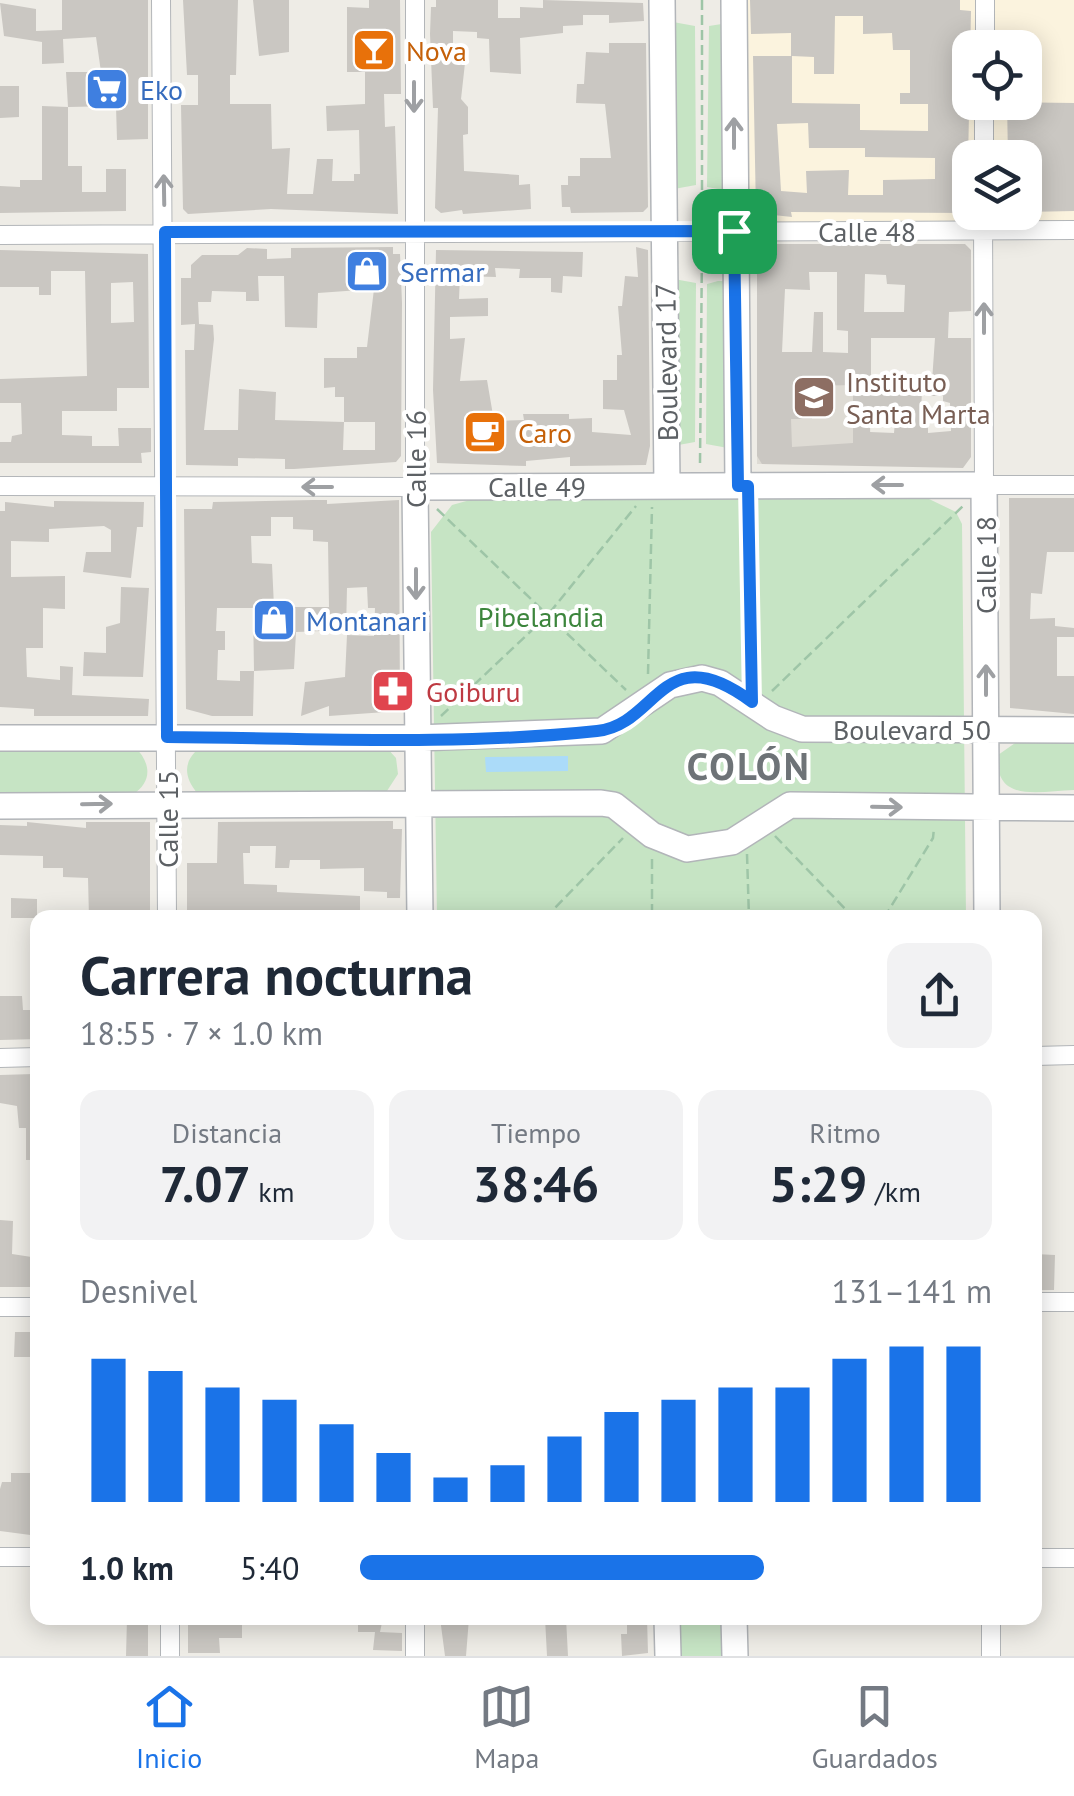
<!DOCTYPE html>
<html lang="es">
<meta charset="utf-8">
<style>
:root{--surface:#fff;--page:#f2f2f3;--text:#1f2937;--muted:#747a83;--line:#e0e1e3;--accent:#1a73e8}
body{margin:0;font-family:"PT Sans",sans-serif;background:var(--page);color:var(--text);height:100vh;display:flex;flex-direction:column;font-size:38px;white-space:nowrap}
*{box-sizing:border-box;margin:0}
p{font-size:32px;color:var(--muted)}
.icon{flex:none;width:55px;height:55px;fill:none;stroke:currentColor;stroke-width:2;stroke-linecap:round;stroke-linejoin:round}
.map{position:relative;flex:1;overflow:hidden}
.drawer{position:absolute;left:30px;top:910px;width:1012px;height:715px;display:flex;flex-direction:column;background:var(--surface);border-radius:20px;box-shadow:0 5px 25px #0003}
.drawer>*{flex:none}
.controls{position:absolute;left:952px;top:30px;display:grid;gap:20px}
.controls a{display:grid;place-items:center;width:90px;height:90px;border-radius:20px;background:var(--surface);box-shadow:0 5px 25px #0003;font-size:50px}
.pin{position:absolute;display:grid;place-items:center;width:85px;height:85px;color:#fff;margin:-42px;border-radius:20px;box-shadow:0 5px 15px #0006}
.round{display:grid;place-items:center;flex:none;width:105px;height:105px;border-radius:20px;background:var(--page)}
.headline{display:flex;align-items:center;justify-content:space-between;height:170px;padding:0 50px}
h1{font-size:55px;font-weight:700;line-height:75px}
.metrics{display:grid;grid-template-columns:repeat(3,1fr);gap:15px;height:170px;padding:10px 50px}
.metrics div{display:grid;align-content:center;border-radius:20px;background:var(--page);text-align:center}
.metrics b{font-size:50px;font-weight:700}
.metrics small{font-size:28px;font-weight:400}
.metrics p{font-size:28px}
.chart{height:280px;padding:20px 50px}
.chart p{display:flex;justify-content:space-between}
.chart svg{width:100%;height:180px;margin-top:10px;stroke:var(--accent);stroke-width:6}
ul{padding:0 50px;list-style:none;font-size:32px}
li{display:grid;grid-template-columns:160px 120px 1fr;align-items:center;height:75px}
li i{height:25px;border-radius:12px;background:var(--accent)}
.tabs{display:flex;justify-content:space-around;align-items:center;height:140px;border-top:2px solid var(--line);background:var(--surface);font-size:28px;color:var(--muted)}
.tabs a{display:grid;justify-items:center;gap:5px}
.tabs .active{color:var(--accent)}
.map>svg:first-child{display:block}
.commercial{fill:#fbf3de;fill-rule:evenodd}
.education{fill:#dedbd4}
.green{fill:#c6e4c4}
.water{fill:#abdbf9}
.building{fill:#cac7c2;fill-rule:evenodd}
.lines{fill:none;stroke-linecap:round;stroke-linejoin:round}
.street-casing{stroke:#b3b6b9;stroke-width:20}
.secondary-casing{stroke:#b2b5b9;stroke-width:28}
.path{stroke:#9ec5a7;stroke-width:2.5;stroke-dasharray:10 5;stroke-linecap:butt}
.street{stroke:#fff;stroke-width:18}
.secondary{stroke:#fff;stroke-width:25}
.oneway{stroke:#9ea0a3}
.route-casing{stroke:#fff;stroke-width:20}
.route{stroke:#1a73e8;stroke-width:12}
.labels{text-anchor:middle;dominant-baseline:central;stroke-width:8;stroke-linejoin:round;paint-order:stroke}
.food-label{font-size:28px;fill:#c56008;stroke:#fff;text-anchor:start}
.shop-label{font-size:28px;fill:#366cbe;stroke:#fff;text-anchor:start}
.street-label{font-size:28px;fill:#5d6165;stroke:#fff}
.education-label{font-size:28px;fill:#785e54;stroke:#fff;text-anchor:start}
.park-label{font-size:28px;fill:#3c853c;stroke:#fff}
.health-label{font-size:28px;fill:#be3a42;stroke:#fff;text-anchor:start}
.district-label{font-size:38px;font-weight:bold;letter-spacing:2.5px;fill:#6e7377;stroke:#fff}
</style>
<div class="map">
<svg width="1074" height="1656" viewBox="0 0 1074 1656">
<rect width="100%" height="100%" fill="#eeece6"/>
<path class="commercial" d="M734,0H1074V230L735,231ZM970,48H1025V102H970ZM970,158H1025V212H970Z"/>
<path class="education" d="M871,353L870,465L757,464L759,354Z"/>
<path class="green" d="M673,22L695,26L696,185L674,189Z
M728,23L729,191L707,187L709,26Z
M674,279L696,283L695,442L673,446Z
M718,281H729L728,448L706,444L707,284Z
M929,499L956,512L962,524L966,917H437L431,532L452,505L470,500Z
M1018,741H1074V790C1040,791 994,804 998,755Z
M207,743L386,747L396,758L398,774L385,794H198C180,773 185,756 207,743Z
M0,744L135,747C151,763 153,782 132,795L0,799Z
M678,1618H725V1656H679Z"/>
<path class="water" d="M568,756V771L486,772L485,757Z"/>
<path class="building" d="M62,0H148V139L117,140L116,106L68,107L66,72H101L96,37L63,39L64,63L42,64V42L4,36L0,3L36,9V31L62,30Z
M183,0H238L236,75H230V104H271L272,149L290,148L287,194H313L317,159H333L332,181H354V174H360L359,130L327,131L326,106L365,104V72H347V7L369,8V0H400L401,94H384L385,127L395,126L398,214L271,209L188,214L183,209L181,105H198V75H187Z
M253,0H289V52L259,56Z
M436,0H498V18H520V7L543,8V0L643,3L644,21L609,23V15H583V25L563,26V33L520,38L521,74L490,72L489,39L477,38V32L453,31V63H465L461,99L468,107V134L463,135L464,171L519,175V185L530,184L531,209L463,214L462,210L441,213L435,208L438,108H433L430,34L431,7H436Z
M750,0H960V10L971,11L967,213L791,212L792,217L756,213L753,56H791V33L751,34ZM835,16H863V34L892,33L893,50H910V93H900V104H928V131L860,130V104L792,103V56L814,57V74H834ZM808,123L809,148H865V157L935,158V179L883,180V195H848L849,170L806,171L807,193L781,191L777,124Z
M609,43H646L648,207L643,212L571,213L570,207H562L561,185H568V176H580V158H611L605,104L576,103L577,84H584L586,52L609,53Z
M0,86H19V117L0,118Z
M1007,102L1074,103V211L1025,212V158H1008Z
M42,106L68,107V166H82V192H106V169H126V211L0,213V186L20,187V180H42Z
M757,244H965L971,250V311L949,312L948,338H971V457L963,468L762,464L757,456ZM809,272H837V330L848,331V353L823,352V312H814L812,352H782L785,289L810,290ZM865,274L886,275L887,284L905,285L904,312H864ZM871,338H935L931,396H943V401L950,403L951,431L928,433V418L921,417L922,387L871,386ZM853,385V443L792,447L791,419H812L810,386ZM870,409L896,410L894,433L870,432Z
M393,247V254H400L402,303L401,456L396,462L294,469H285V459L238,458V466L186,465L185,350H194L195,324L181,325V278H191V265L202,255H238L247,248L267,249V259L291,258V248ZM258,276H284L285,327L317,328L318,293L374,289L367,347H357V358H324V388L335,387V397H344V422L275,420L276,392L239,389L238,430H204L214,339L213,325L199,324L198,302H211L212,291L246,292V301H259ZM344,422H375V450H343Z
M636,247L648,250L650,446L646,465L570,466V457L526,461V466L437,463L433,390L436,250L583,252L582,277L563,276L562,293L551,292V278H519L520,269L495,268L496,277L460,276L459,299L488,298V316L450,317V339L465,338L460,381L487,380L494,421L524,420L523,414H569V419L592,418V432L631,435L624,410L603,409V380H617V355H622L618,306H622L625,276L638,277Z
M0,250L148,254L149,388H117V411H62V435L92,436V446H119L118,428H151V452L141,453L142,463H0V442H11L12,436L22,434L21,403H0V379L87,376L85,271H51V295H39V287H0ZM133,282L134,322L111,323V283Z
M1009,498H1074V552H1047L1042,594L1031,593L1030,619L1055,618V626L1074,628V637H1057V676H1074V714L1010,708Z
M313,500H327V504L399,500L400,711L329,716V706L301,716L305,682L345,677L347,635L374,636L375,608H368L367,587L347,588L346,630L296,632L294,669L254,671L253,716H212L186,709L184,509H212L213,502ZM271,517H293V529L313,530V541L328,542L329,607H274L272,564L252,563L251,536H271ZM217,608H253L254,671H240V681L217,680L218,650H225V631H216Z
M54,501L144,502L143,527H137L131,578L83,572L86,552H111V530L104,526L49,529V542L11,541V577L65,576V609L43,608V648H26L27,677L60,680V666L73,667L72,695L149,699L148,716H34V709L0,707V511H5V502L54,507Z
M121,587L149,588L143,677L83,676L84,652L106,653V627L120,623Z
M393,821V829H402L400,898H387V892L364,891V868L320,869V860H290L289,868H275L276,846H250V853H243L244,884L277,885V892L360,896V918H187V863H217L218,822Z
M27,822L86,828V822H150V918H89L88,878L63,877V868H43V856L0,855V825L27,826Z
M11,898L37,899V918H11Z
M0,996H22L23,1010H38V1039L0,1040Z
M34,1074L38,1160H26V1128H19L17,1106L0,1103V1075Z
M0,1220L13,1221L12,1254L38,1258V1287H0Z
M1035,1254L1055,1255L1054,1290H1035Z
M15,1332H36V1352L30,1351V1357H14Z
M11,1473H38V1536L0,1531V1489L2,1482H11Z
M127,1618H148V1656H126Z
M188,1618H231V1624H242V1638H219L220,1653H188Z
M358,1618H383L380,1632L402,1633V1651L373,1650L375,1632H358Z
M440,1618H469L466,1656H445Z
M545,1618H566L568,1656H547Z
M627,1618H647L648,1653L622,1656L621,1634H627Z"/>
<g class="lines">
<g class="street-casing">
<path id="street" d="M161,0L167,918
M985,48V0
M984,158V102
M983,212L984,485H1074
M0,235L1074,230
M0,486L415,487V0
M1035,1056L1074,1055
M0,1058L38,1057
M1035,1302H1074
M0,1307H38
M0,1557H38
M1035,1558H1074
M170,1618V1656
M991,1618V1656
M415,1656V1618"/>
</g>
<g class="secondary-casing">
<path id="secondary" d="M662,0L667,485
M734,0L738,486
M0,738H417L602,731L670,685L702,678L720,683L773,718L802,729L1074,730
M0,806L601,803L614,805L652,835L687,849L732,842L790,805L1074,808
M420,918L415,487L984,485L987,918
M667,1618L668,1656
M734,1618L735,1656"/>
</g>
<path class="path" d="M702,0V213
M700,463L702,246
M748,504L751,681
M437,509L626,690
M648,674L652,507
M772,691L964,505
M441,716L547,616L636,506
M775,836L854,918
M747,854L749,918
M652,859V918
M545,918L623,838
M884,918L933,838L934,828"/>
<use href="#street" class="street"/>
<use href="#secondary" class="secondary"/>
</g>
<defs><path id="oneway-shaft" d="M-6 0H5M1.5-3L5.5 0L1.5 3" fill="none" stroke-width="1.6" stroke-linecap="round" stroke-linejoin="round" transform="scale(2.5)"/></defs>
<g class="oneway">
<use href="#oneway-shaft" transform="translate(414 97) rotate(90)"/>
<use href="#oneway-shaft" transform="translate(734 133) rotate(-90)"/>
<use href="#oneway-shaft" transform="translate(164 190) rotate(-91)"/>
<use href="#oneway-shaft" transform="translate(984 318) rotate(-90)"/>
<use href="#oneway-shaft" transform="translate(887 485) rotate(180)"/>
<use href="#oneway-shaft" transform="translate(317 487) rotate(-180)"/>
<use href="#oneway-shaft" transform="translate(416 584) rotate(90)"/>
<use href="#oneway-shaft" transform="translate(986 680) rotate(-90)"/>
<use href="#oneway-shaft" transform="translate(97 804) rotate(-1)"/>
<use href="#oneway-shaft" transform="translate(887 807) rotate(1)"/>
</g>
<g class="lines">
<g class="route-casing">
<path id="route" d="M734,231L738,486H748L752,702C662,635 658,725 597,731C456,746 310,738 167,737L165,232Z"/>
</g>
<use href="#route" class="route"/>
</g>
<defs>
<g id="bar-square" transform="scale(2.25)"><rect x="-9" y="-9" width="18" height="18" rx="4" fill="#e8710a" stroke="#fff"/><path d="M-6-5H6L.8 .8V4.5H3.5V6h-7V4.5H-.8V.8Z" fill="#fff"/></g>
<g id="supermarket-square" transform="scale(2.25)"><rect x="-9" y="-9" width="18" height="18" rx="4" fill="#3f7fe0" stroke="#fff"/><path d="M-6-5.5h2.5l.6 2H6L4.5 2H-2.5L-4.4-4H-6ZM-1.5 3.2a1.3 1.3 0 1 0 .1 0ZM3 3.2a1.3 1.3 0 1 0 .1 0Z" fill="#fff"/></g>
<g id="shop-square" transform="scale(2.25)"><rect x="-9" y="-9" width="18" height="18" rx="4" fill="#3f7fe0" stroke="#fff"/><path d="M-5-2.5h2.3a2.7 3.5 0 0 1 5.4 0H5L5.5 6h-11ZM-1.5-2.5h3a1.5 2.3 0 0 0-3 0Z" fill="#fff"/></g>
<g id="school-square" transform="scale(2.25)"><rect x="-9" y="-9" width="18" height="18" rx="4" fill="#8d6e63" stroke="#fff"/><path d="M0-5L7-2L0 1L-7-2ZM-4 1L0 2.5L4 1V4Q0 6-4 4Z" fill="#fff"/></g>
<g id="cafe-square" transform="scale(2.25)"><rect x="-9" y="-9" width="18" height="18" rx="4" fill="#e8710a" stroke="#fff"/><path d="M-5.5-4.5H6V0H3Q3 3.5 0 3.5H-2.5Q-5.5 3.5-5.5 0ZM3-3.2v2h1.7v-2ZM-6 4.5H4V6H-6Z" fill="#fff"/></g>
<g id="pharmacy-square" transform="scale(2.25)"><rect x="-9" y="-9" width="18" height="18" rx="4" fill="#e0444e" stroke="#fff"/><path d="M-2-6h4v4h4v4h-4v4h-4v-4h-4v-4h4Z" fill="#fff"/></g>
</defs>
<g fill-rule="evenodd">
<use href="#bar-square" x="374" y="50"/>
<use href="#supermarket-square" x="107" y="89"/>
<use href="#shop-square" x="367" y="271"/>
<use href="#school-square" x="814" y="397"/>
<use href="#cafe-square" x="485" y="432"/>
<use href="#shop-square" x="274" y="620"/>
<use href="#pharmacy-square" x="393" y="691"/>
</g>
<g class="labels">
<g class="food-label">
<text x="406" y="50">Nova</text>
<text x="518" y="432">Caro</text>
</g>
<g class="shop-label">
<text x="140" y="89">Eko</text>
<text x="400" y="271">Sermar</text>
<text x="306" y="620">Montanari</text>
</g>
<g class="street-label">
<text x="867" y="231">Calle 48</text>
<text transform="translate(666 362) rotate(-91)">Boulevard 17</text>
<text transform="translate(415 459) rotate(-90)">Calle 16</text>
<text x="537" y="486">Calle 49</text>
<text transform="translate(985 565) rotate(-90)">Calle 18</text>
<text x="912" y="729">Boulevard 50</text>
<text transform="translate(167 819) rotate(-90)">Calle 15</text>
</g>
<g class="education-label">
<text x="846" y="381">Instituto<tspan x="846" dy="32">Santa Marta</tspan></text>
</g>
<g class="park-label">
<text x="541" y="616">Pibelandia</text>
</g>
<g class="health-label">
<text x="426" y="691">Goiburu</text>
</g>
<g class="district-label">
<text x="749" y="765">COLÓN</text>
</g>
</g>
</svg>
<div class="controls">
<a><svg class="icon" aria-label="locate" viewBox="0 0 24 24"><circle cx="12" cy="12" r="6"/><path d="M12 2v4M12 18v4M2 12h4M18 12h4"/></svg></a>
<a><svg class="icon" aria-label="layers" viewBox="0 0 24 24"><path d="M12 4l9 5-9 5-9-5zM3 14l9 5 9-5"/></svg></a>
</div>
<div class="pin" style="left:734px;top:231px;background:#1e9e55"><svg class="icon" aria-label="arrive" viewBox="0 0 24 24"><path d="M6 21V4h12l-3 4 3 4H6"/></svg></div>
<section class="drawer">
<div class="headline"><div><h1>Carrera nocturna</h1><p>18:55 · 7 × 1.0 km</p></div><a class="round"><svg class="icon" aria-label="share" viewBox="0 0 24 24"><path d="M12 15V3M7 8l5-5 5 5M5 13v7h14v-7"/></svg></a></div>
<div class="metrics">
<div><p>Distancia</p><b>7.07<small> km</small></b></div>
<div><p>Tiempo</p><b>38:46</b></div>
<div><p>Ritmo</p><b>5:29<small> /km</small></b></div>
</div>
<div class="chart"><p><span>Desnivel</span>131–141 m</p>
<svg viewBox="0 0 160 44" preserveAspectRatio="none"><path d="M5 44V9M15 44V12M25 44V16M35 44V19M45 44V25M55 44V32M65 44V38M75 44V35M85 44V28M95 44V22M105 44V19M115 44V16M125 44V16M135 44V9M145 44V6M155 44V6"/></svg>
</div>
<ul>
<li><b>1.0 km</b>5:40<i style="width:64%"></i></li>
</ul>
</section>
</div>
<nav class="tabs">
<a class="active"><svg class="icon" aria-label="home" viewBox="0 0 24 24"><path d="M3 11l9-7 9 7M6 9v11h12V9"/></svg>Inicio</a>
<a><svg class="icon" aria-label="map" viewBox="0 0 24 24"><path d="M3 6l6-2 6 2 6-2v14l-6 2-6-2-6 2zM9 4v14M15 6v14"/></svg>Mapa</a>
<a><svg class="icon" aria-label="saved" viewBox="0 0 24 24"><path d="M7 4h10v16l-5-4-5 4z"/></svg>Guardados</a>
</nav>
